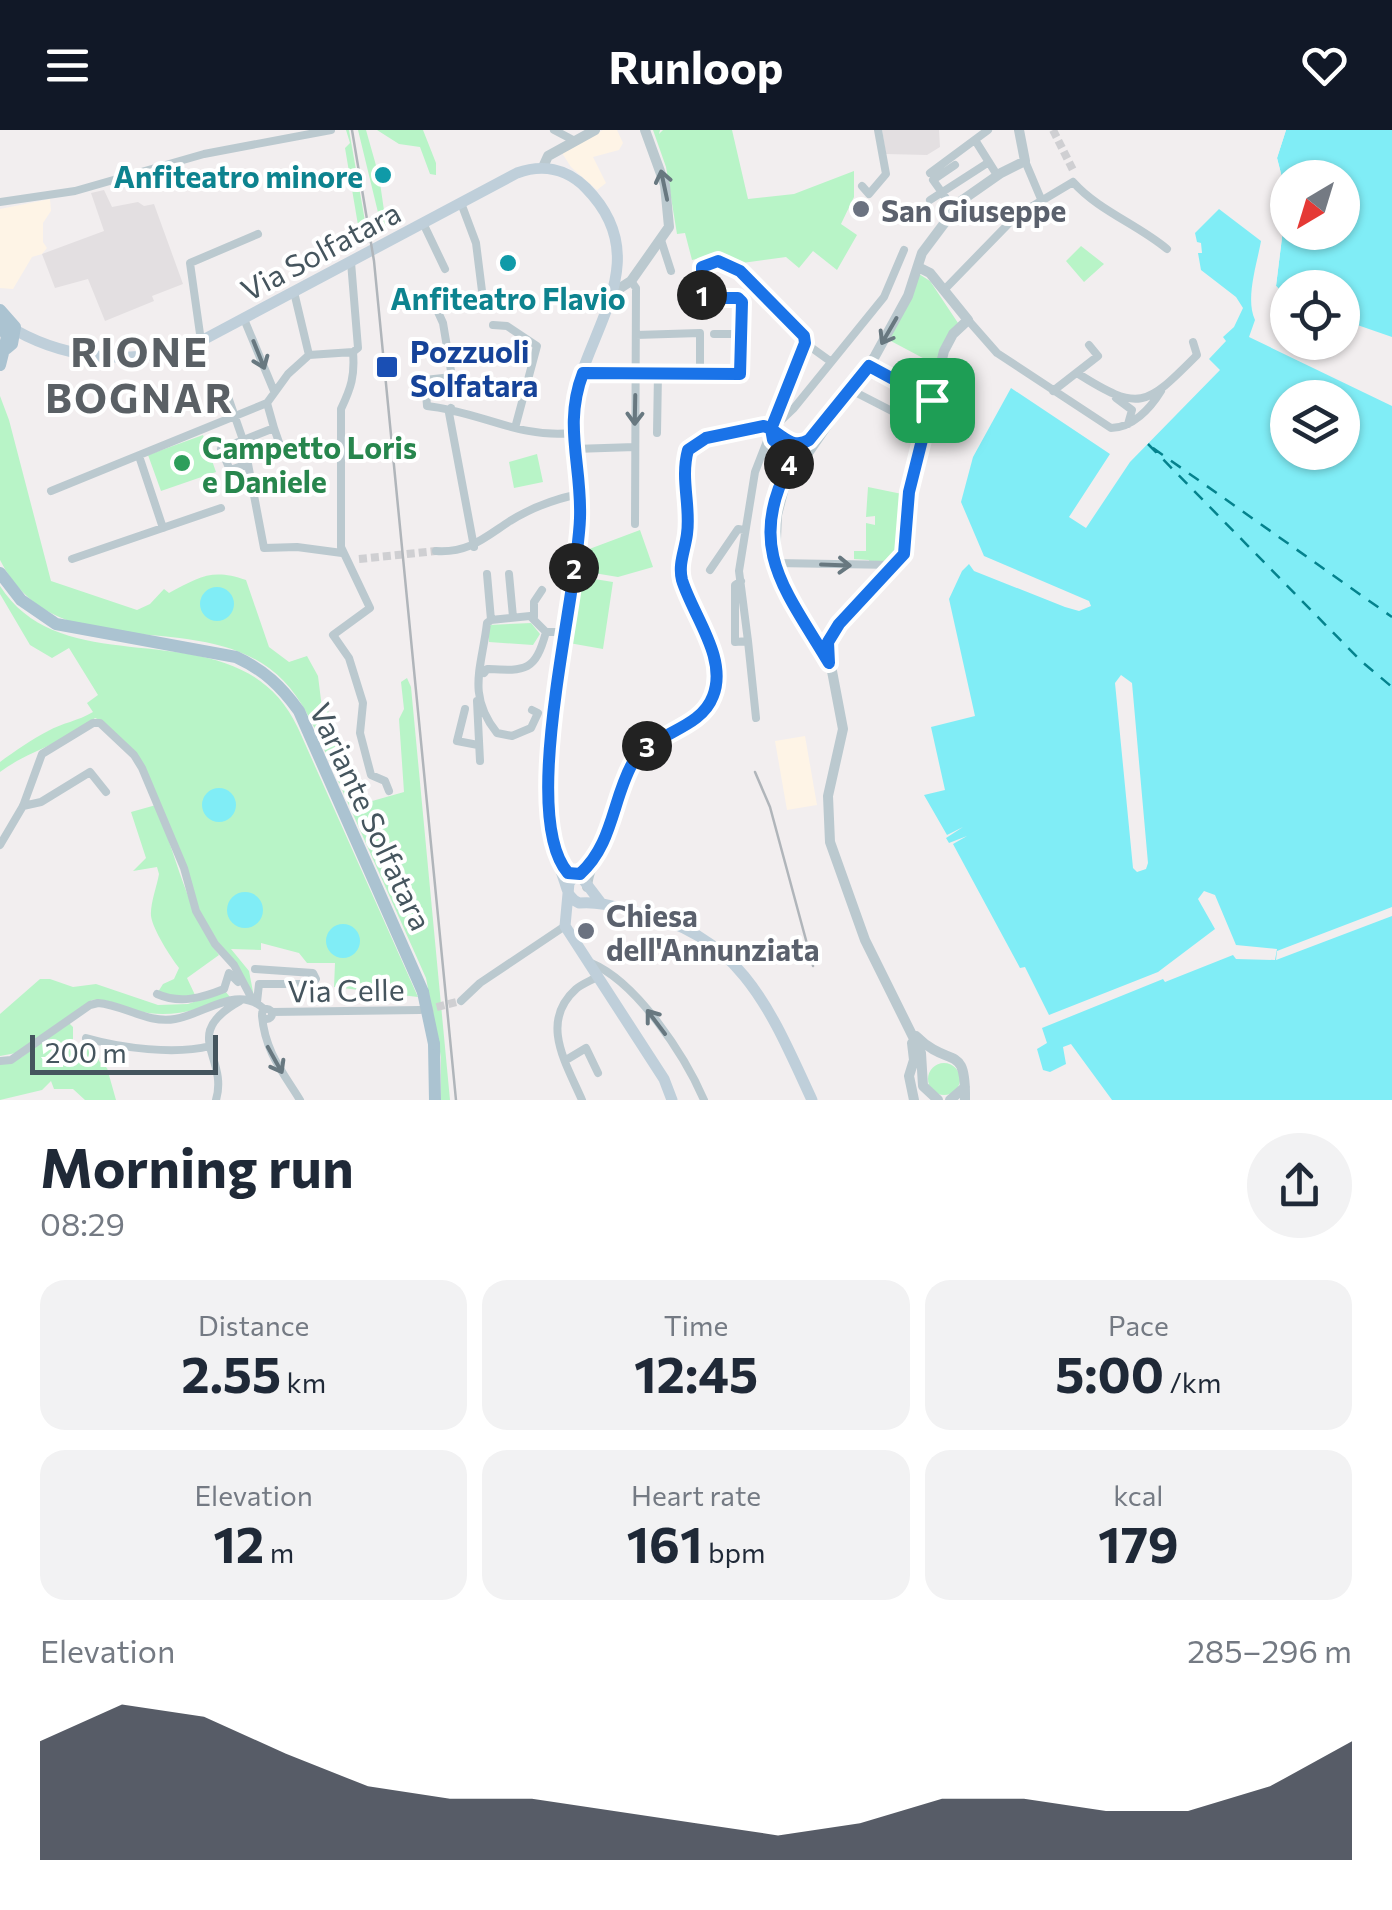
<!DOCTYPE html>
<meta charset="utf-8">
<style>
:root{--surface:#fff;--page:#f2f2f3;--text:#1f2937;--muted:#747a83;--accent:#111827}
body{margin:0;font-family:Commissioner,sans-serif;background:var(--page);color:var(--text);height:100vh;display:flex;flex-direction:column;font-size:38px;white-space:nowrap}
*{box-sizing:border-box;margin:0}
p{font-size:32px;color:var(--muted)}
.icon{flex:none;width:55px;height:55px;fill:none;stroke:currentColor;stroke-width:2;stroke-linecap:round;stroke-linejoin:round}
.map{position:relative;height:970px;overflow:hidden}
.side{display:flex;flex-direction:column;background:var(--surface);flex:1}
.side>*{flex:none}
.needle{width:65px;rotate:218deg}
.tools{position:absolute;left:1270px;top:30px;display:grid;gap:20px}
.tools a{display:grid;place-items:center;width:90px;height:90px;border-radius:50%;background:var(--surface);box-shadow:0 2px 8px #0004;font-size:50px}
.scale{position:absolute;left:30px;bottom:25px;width:188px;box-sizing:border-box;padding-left:10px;border:5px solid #45555e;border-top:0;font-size:28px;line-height:35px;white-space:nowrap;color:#45555e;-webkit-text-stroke:8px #fff;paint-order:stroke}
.pin{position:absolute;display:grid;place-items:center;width:85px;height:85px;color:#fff;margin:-42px;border-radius:20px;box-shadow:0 5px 15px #0006}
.km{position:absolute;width:50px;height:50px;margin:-25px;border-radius:50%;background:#222;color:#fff;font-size:28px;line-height:50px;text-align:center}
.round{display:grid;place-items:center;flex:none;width:105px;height:105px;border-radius:52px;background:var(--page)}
.headline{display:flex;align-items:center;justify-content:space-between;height:170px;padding:0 40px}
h1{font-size:55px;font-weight:700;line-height:75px}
.figures{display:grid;grid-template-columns:repeat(3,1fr);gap:15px;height:170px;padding:10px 40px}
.figures div{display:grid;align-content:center;border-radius:25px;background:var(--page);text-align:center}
.figures b{font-size:50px;font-weight:700}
.figures small{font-size:28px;font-weight:400}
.figures p{font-size:28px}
.chart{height:280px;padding:20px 40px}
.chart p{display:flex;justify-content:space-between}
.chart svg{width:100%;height:180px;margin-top:10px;fill:var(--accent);opacity:.7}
header{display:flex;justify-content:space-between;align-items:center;height:130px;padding:0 40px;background:var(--accent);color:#fff;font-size:45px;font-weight:700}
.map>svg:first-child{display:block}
.commercial{fill:#fef4e6}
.education{fill:#e3dfe1}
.green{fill:#b8f4c7}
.water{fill:#80edf6;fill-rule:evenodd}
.pier{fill:#f2eeef}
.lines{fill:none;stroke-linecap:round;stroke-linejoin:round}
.ferry{stroke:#04828d;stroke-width:2.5;stroke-dasharray:12 10;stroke-linecap:butt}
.minor-tunnel{stroke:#cfcfd2;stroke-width:8;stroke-dasharray:8 4;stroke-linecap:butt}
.minor{stroke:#bbc9cf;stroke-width:8}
.tertiary{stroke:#bbc9cf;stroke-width:10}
.secondary{stroke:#bfcfda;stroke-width:11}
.primary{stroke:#abc3d1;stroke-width:12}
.rail{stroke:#b0b5ba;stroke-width:2.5}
.primary-bridge{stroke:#abc3d1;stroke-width:12}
.oneway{stroke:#687880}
.route-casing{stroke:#fff;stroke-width:20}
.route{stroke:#1a73e8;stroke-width:12}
.culture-dot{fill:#0f9aa8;stroke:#fff;stroke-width:4}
.worship-dot{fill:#6b7280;stroke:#fff;stroke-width:4}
.transit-dot{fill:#1a4fb4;stroke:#fff;stroke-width:4}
.leisure-dot{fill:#2e9e5b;stroke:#fff;stroke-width:4}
.labels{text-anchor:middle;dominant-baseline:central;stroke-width:8;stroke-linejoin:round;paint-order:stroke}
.culture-label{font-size:30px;font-weight:bold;fill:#0d838f;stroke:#fff;text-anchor:end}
.worship-label{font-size:30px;font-weight:bold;fill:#5b616d;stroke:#fff;text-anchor:start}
.street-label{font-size:30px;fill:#45555e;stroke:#fff}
.transit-label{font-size:30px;font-weight:bold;fill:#164399;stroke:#fff;text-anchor:start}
.leisure-label{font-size:30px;font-weight:bold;fill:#27864d;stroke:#fff;text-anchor:start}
.district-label{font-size:40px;font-weight:bold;letter-spacing:2.5px;fill:#5a6065;stroke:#fff}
</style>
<header><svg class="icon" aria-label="menu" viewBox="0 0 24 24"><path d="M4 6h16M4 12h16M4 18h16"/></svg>Runloop<svg class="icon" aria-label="heart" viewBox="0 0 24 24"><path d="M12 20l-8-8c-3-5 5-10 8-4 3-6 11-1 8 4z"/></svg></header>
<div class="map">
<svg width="1392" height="970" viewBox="0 0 1392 970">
<rect width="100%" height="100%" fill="#f2eeef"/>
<path class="commercial" d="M603,0H617L623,13L619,20L593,27L606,53L597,60L571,37L562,23Z
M50,69L51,81L43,93V112L47,118L42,124L32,127L13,159L0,158V79Z
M805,606L817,675L787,680L775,611Z"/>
<path class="education" d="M882,0H939L940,17L927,25L886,24Z
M104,60L112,77L138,72L144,76L154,74L183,154L152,166L154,171L105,191L88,149L55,158L42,124L104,101L91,63Z"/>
<path class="green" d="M346,0H349L369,114L365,96L358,95L345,18L350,13Z
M358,0H366L379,46L386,94L383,103Z
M377,0H423L436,33V45L430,44L420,17L399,14Z
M653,0H660L659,4L663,0H732L748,69L794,64L854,41V67L841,94L857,105L837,140L813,121L799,138L786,127L742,133L717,124L692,130L685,103L677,104L666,37Z
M1081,116L1104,134L1084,152L1066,131Z
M919,144L930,151L958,193L936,235L889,210Z
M0,266L9,290L51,451L137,480L150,474L164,459L169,463C199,447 212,438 246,450L269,517L289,532L307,526L318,546L322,578L327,577L358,675L404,662L399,589L404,579L401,552L407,548L411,557L450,970H441V927L426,848L315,599C303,575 291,554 269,538C187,478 55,539 0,430Z
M203,305L216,342L161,361L148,325Z
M537,324L543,352L514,358L509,332Z
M868,357L902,364L898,424L888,434H870L869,430L854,429V421H866V393L875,395V386L866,387Z
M640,400L653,437L618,447L582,441L584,421Z
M582,447L613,452L603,519L569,513Z
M0,456C68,562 238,471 298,598L418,867L334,857L335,833H307L299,823L261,813V820L231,819L249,841L254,867L198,781L143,635L102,591L95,588C67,613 29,620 0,642V632C15,621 32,609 48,601C62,593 78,591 93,582L87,573L98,565L69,518L52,528L30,515L0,464Z
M531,493L540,504L533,515L489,512V495Z
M156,675C176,726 187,780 219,825L187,848L195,865L175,868L158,862L163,854L174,849L179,838C170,826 153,800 151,786C150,774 157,756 159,744L157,737L133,741L146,728L131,682Z
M40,849H50L73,857L96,854L158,875L188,874L225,861L230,867C201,880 169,889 138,881C122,877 109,868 92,870L16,923L0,926V884Z
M68,892L73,897V911L99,924V931L107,938L116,970H85L73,959H54L51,951L42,960L0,970V934L22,927Z
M928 949a16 16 0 1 1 32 0a16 16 0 1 1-32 0Z"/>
<path class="water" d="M1286,0H1392V207L1343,190L1342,158H1288L1287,167L1276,156L1287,67L1277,28ZM1288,48H1342V102H1288Z
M1219,79L1261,111C1257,134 1245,169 1255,190L1249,207L1392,276V970H1112L1071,914L1063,917L1066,934L1050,942L1043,940L1037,919L1047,913L1042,898L1163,849L1165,852L1233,825L1236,829L1275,830L1277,819L1236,815L1215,765L1204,761L1198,769L1215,799L1158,842L1049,885L1025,837L1020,838L953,714L967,706L949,713L946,708L963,697L947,705L924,665L945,660L931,597L975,586L949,469L962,441L969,434L974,441L1065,477L1079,481L1091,476L1089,471L984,426L961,372L973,327L1011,258L1110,324L1069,387L1086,398L1130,332L1220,240L1209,229L1226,211L1223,207L1234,197L1243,178L1236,167L1201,140L1198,123H1202L1201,113L1197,112L1195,103ZM1288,268H1342V322H1288ZM1121,545L1132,553L1148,733L1146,739L1137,742L1133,738L1115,553Z
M200 474a17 17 0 1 1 34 0a17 17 0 1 1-34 0Z
M202 675a17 17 0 1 1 34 0a17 17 0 1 1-34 0Z
M227 780a18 18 0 1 1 36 0a18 18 0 1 1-36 0Z
M326 811a17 17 0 1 1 34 0a17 17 0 1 1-34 0Z"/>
<path class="pier" d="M1281,0H1286L1277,28L1287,67L1276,156L1287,167L1288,172L1275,166L1271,156L1282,67L1272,28Z
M1392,777V786L1276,830L1277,821Z"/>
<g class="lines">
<path class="ferry" d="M1148,314L1361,531L1392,557
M1153,318L1392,487"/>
<path class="minor-tunnel" d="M1053,0L1074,42
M359,429L436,421
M425,880L461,871"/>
<path class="minor" d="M554,0L575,11
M975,10L997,45
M1025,31L1041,69
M930,43L988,0
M1073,52C1099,81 1137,94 1167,119
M862,56L869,64L886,44L878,0
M930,70L989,32
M0,72L75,61L204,24L331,0
M461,73L476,113L482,161
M953,78L933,50L955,35
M423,93L445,139
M661,110L671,141
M351,132L358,218L353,222C355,246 351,258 341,279V417L370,478L333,505L349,528L363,573L360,603L371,645L385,651L389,661
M631,151L636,158L635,394
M945,159L1016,86L1073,52
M294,162L309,225
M443,167L433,171L443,193L452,247L425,250L427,276C477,281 521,309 572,303
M702,181V137C732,115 784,185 804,206L805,213L830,231
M244,189L274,261
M968,190L997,223L1111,298C1132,298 1150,279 1161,261
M493,195L507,196L537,216L515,298
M714,204H742
M636,205L700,203V244
M201,211L190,133L258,104
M869,236L932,270
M583,243L740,244L742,172L739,168H702
M1077,243C1140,283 1146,276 1197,225L1193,212
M851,260L925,298
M226,261L243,310
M1053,261L1098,226L1089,215
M1116,268L1132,280L1128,294
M267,273L274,298L221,319L230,340L248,334L264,418L297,417L342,423
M451,278L449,283L474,417
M775,296L794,278L884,167L904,120
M274,298L281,318
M657,303L658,243
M574,319L635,317
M139,326L163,398
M51,361L267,273L288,244L309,225L353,222
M436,421C469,423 484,408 510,391C531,378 555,369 579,364
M72,429L221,378
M775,433L895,435
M710,440L738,399L744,400
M487,444L491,490
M509,444L513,487
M741,451L735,455V512L748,511C745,488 742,464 739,441L755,342L805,213
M534,487V472L542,460
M748,511L756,588
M484,543L487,539C526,541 535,542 546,502H564
M477,571L480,631
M465,579L457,611L478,615
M532,580L538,583L531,598L512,606L497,603C466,564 482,537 487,493L491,490L530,486L546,502
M23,676L41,672L90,642L106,662
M0,715L23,676L42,624L93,593H100L134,625L142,638L184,738L196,781L215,814L234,835L252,869
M591,833C637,852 685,926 704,970
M255,839L313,843L316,849L312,854H259L257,872
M157,864C180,874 202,868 224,859L229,843L238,852
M461,871L480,853L565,796
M262 884a5 5 0 1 1 10 0a5 5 0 1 1-10 0Z
M272,882L420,880
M262,886C265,921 282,941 300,970
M86,908C121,918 175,925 210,916
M566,930L586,918L598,943
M0,931L11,930L90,875L98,873C124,875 148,894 175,889C205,884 238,854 264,879
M216,970C229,926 179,905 240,871
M582,970C566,933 539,892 576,859C582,854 590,851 597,847"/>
<path class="tertiary" d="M543,37L548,26L595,0
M918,137L930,143L968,190L953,204L944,221L909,362L904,424L839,494L828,520L843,599L828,666L830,712L865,810L921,923L923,956L938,970
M614,162L631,151L669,97L665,55L645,0
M771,299L773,310L789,326V336L783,346
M771,299L797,314L806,312L815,302
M772,429L784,459L826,528
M775,433L777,385L784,358L875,226L908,166L922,123L961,71L1001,43L1025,31L1019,0
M587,757C589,734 604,715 612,693C621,669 623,642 641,622C663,599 708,595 715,559C722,521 692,486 682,450C678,435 685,420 687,405C691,376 680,349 687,321L706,308L764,297L771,299
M916,906C950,940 966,911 965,970
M912,913L914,930L909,946L914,970
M950,970L965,957"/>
<path class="secondary" d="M15,200C72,232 141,236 201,211L517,43C542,34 566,38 586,58C661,134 579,206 572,285C569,320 582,355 580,390C573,508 522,634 564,750C568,761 568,768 579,773
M569,744L582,748L601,773
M576,745L569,753L565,796L664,949L672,970
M579,773C600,771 620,778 640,783C743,806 772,884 812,970"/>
<path class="primary" d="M0,180L15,197L12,214L6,219
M0,192L7,207L0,235
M0,443L21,470L56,494L236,527C264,540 281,556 299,581L423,862
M434,914L435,970"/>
<path class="rail" d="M352,0L374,131L456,970
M755,642L770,677L813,836"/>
<path class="primary-bridge" d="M423,862L434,914"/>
</g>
<defs><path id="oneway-shaft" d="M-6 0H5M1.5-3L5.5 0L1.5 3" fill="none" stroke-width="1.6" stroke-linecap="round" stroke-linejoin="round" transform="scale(2.5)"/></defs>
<g class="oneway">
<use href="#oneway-shaft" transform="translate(664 55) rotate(-102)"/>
<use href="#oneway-shaft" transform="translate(889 201) rotate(120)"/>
<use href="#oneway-shaft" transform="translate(259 225) rotate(68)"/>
<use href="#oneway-shaft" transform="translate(635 280) rotate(91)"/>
<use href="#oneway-shaft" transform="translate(836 435) rotate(2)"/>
<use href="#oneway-shaft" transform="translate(656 892) rotate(-127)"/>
<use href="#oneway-shaft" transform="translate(275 930) rotate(61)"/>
</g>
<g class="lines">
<g class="route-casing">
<path id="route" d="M932,270L869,236L809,310C794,319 784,308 771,299L805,213L804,206L740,141L718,131L702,137V168H738L742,172L740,244L583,243C563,295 582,335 580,388C578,466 518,685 568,743L580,744C613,714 612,671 632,634C651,602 700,601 713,566C728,528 693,486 682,450C678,434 685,420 687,404C691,376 680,349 688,320L706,308L764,296L771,299L773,310L786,320L789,336C745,418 787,462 829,533L828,512L839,494L904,424L909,362L932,270"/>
</g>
<use href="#route" class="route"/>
</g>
<g class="culture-dot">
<circle cx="383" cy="45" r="10"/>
<circle cx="508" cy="133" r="10"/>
</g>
<g class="worship-dot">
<circle cx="861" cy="79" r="10"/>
<circle cx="586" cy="801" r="10"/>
</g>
<rect class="transit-dot" x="375" y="225" width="24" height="24" rx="5"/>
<circle class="leisure-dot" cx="182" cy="333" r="10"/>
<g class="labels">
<g class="culture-label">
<text x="363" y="45">Anfiteatro minore</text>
<text x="508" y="167" text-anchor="middle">Anfiteatro Flavio</text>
</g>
<g class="worship-label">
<text x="881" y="79">San Giuseppe</text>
<text x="606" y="784">Chiesa<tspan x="606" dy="34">dell'Annunziata</tspan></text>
</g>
<g class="street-label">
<text transform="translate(320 120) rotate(-28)">Via Solfatara</text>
<text transform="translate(372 686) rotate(65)">Variante Solfatara</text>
<text transform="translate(346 859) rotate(-1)">Via Celle</text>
</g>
<g class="transit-label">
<text x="410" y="220">Pozzuoli<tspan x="410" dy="34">Solfatara</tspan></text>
</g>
<g class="leisure-label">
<text x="202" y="316">Campetto Loris<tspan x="202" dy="34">e Daniele</tspan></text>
</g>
<g class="district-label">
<text x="140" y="220">RIONE<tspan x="140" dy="46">BOGNAR</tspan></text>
</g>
</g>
</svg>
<div class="tools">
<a><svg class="needle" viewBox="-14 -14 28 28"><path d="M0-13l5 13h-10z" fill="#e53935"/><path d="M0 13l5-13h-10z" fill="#747a83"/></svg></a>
<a><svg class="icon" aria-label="locate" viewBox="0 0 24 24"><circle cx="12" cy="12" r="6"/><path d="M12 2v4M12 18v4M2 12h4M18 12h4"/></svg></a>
<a><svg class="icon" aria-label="layers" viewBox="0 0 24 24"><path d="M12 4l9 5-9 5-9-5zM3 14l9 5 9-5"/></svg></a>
</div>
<div class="scale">200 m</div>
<div class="pin" style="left:932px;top:270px;background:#1e9e55"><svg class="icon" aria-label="arrive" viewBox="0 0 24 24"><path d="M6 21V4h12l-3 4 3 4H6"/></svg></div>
<b class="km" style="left:702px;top:165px">1</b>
<b class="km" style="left:574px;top:438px">2</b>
<b class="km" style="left:647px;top:616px">3</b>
<b class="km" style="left:789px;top:334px">4</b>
</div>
<section class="side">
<div class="headline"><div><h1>Morning run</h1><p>08:29</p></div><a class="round"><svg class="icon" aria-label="share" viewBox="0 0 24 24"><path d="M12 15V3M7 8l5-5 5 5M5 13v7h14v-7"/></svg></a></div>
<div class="figures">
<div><p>Distance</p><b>2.55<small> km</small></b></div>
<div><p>Time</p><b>12:45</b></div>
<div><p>Pace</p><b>5:00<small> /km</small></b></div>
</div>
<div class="figures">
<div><p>Elevation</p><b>12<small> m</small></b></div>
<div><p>Heart rate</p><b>161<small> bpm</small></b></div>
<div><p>kcal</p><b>179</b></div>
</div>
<div class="chart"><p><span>Elevation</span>285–296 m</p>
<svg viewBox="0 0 160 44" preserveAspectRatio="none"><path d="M0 44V15L10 6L20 9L30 18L40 26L50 29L60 29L70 32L80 35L90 38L100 35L110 29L120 29L130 32L140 32L150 26L160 15V44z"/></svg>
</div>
</section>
